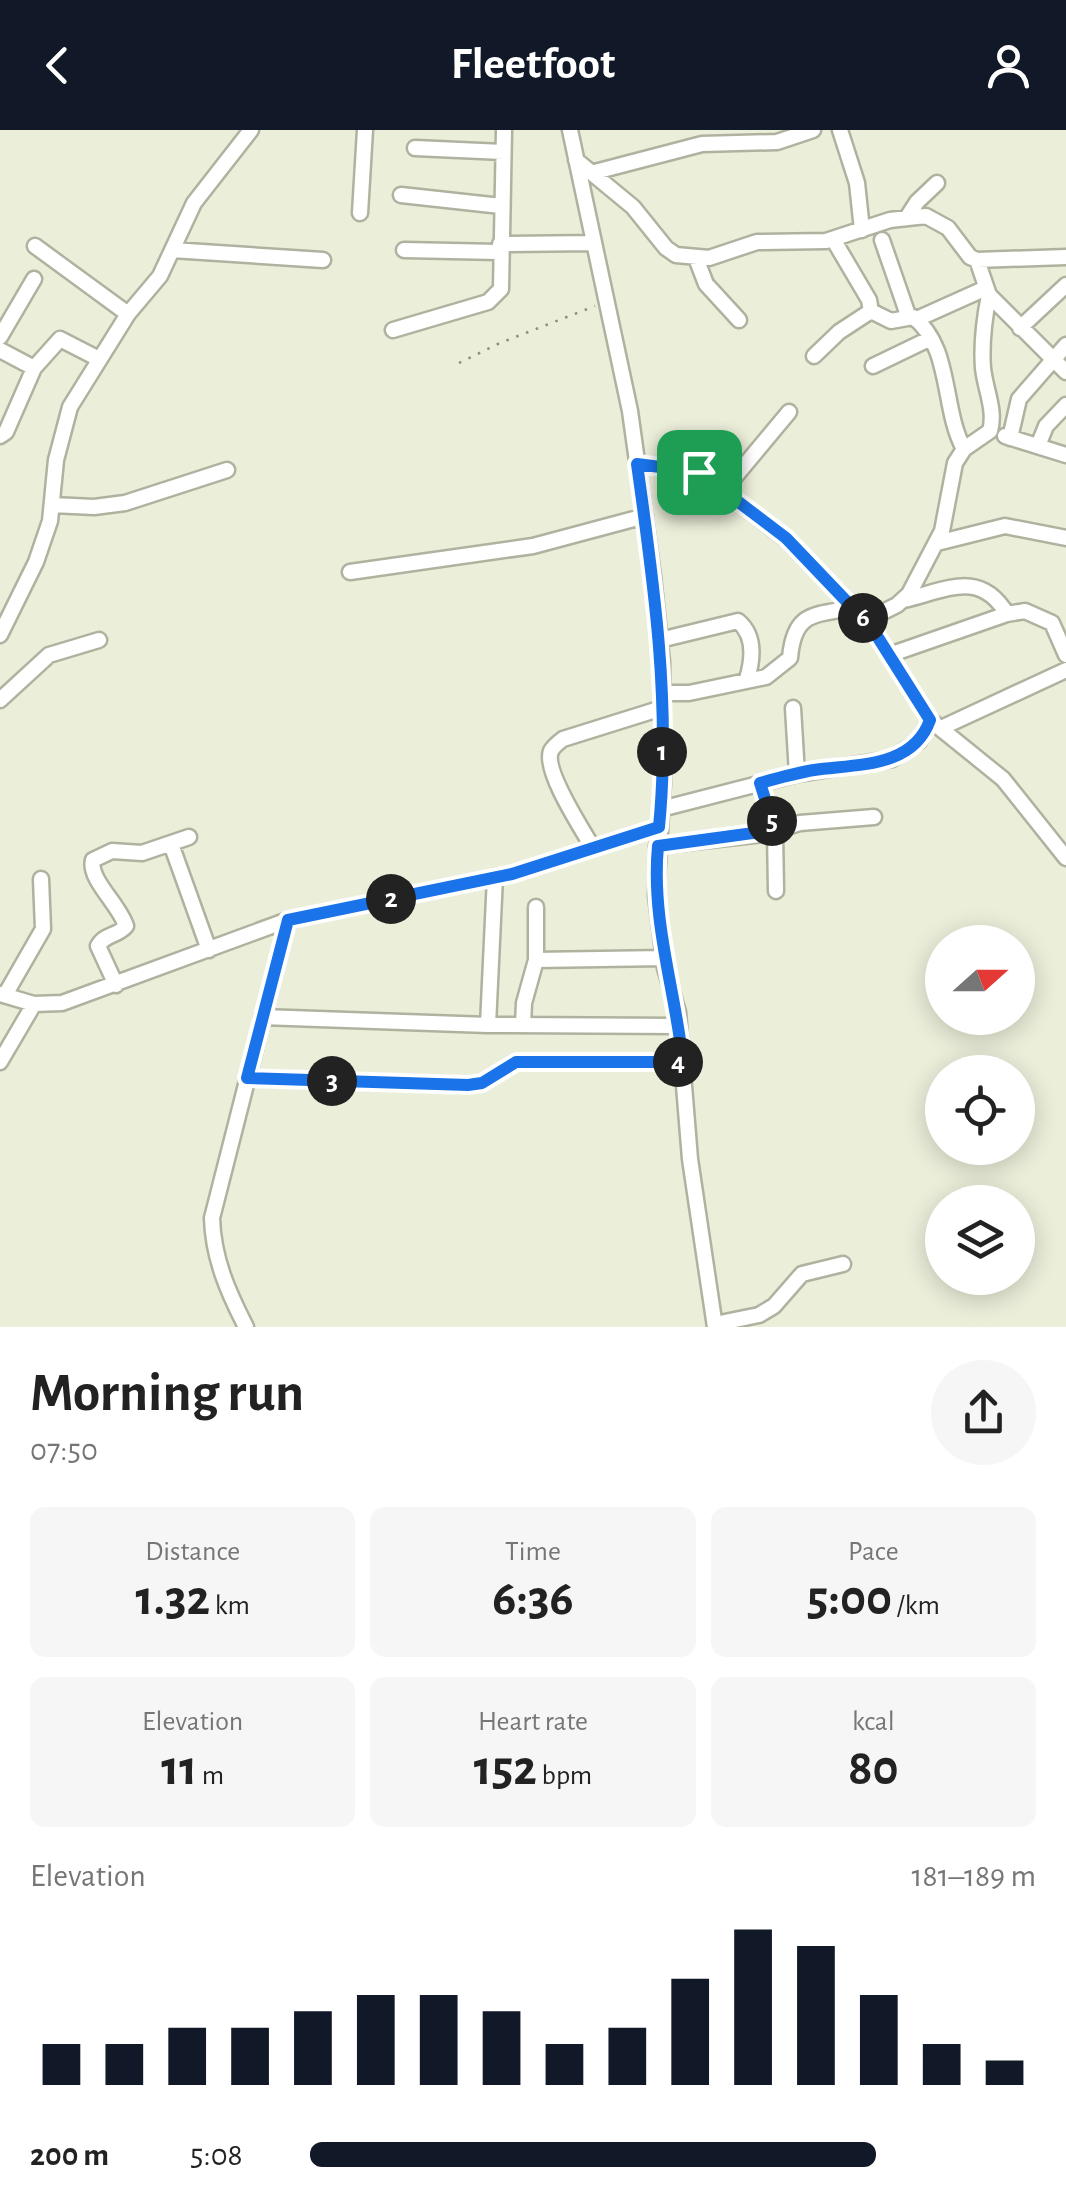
<!DOCTYPE html>
<meta charset="utf-8">
<style>
:root{--surface:#fff;--page:#f6f6f6;--text:#222;--muted:#767676;--accent:#111827}
body{margin:0;font-family:"Alegreya Sans",sans-serif;background:var(--page);color:var(--text);height:100vh;display:flex;flex-direction:column;font-size:38px;white-space:nowrap}
*{box-sizing:border-box;margin:0}
p{font-size:32px;color:var(--muted)}
.icon{flex:none;width:55px;height:55px;fill:none;stroke:currentColor;stroke-width:2;stroke-linecap:round;stroke-linejoin:round}
.map{position:relative;height:1197px;overflow:hidden}
.details{display:flex;flex-direction:column;background:var(--surface);flex:1}
.details>*{flex:none}
.needle{width:65px;rotate:69deg}
.controls{position:absolute;left:925px;top:795px;display:grid;gap:20px}
.controls a{display:grid;place-items:center;width:110px;height:110px;border-radius:50%;background:var(--surface);box-shadow:0 5px 25px #0003;font-size:50px}
.pin{position:absolute;display:grid;place-items:center;width:85px;height:85px;color:#fff;margin:-42px;border-radius:20px;box-shadow:0 5px 15px #0006}
.km{position:absolute;width:50px;height:50px;margin:-25px;border-radius:50%;background:#222;color:#fff;font-size:28px;line-height:50px;text-align:center}
.round{display:grid;place-items:center;flex:none;width:105px;height:105px;border-radius:52px;background:var(--page)}
.summary{display:flex;align-items:center;justify-content:space-between;height:170px;padding:0 30px}
h1{font-size:55px;font-weight:700;line-height:75px}
.figures{display:grid;grid-template-columns:repeat(3,1fr);gap:15px;height:170px;padding:10px 30px}
.figures div{display:grid;align-content:center;border-radius:15px;background:var(--page);text-align:center}
.figures b{font-size:50px;font-weight:700}
.figures small{font-size:28px;font-weight:400}
.figures p{font-size:28px}
.chart{height:280px;padding:20px 30px}
.chart p{display:flex;justify-content:space-between}
.chart svg{width:100%;height:180px;margin-top:10px;stroke:var(--accent);stroke-width:6}
ul{padding:0 30px;list-style:none;font-size:32px}
li{display:grid;grid-template-columns:160px 120px 1fr;align-items:center;height:75px}
li i{height:25px;border-radius:12px;background:var(--accent)}
header{display:flex;justify-content:space-between;align-items:center;height:130px;padding:0 30px;background:var(--accent);color:#fff;font-size:45px;font-weight:700}
.map>svg:first-child{display:block}
.lines{fill:none;stroke-linecap:round;stroke-linejoin:round}
.minor-casing{stroke:#b0b29f;stroke-width:19}
.path{stroke:#8b8d7e;stroke-width:2.5;stroke-dasharray:2.5 8;stroke-linecap:butt}
.minor{stroke:#fff;stroke-width:14}
.route-casing{stroke:#fff;stroke-width:20}
.route{stroke:#1a73e8;stroke-width:12}
</style>
<header><svg class="icon" aria-label="back" viewBox="0 0 24 24"><path d="M15 5l-7 7 7 7"/></svg>Fleetfoot<svg class="icon" aria-label="person" viewBox="0 0 24 24"><circle cx="12" cy="8" r="4"/><path d="M4 21q1-7 8-7t8 7"/></svg></header>
<div class="map">
<svg width="1066" height="1197" viewBox="0 0 1066 1197">
<rect width="100%" height="100%" fill="#ebeed9"/>
<g class="lines">
<g class="minor-casing">
<path id="minor" d="M570,0L630,281L653,446L662,532L663,653L656,765L665,838L678,882L690,1029L715,1197
M840,0L857,53L862,100
M415,18L503,22
M576,30L633,77L666,118L676,125L709,128L757,112L826,111L890,90L926,86L948,98L970,127L977,130L1066,127
M591,43L702,14L777,12L813,0
M401,65L501,76
M360,83L365,0
M908,86L917,72L937,53
M882,110L909,188
M500,114L593,113
M35,116L128,184
M172,120L323,130
M404,120L499,122
M696,128L706,154L739,190
M977,130L989,165L1066,242
M871,181L891,191L913,187C952,216 942,280 964,319
M917,189L986,158
M1020,198L1066,155
M393,200L488,172L501,159L504,0
M0,207L34,149
M0,220L34,238L60,209L99,229
M814,226L839,202L871,181L869,170L833,109
M873,236L929,209
M0,306L6,302L34,238
M1005,306L1066,325
M1010,308L1019,269L1066,215
M1038,316L1046,296L1066,275
M637,334L699,342L786,409L872,498L930,590L1003,649L1066,728
M724,360L789,282
M52,375L94,377L125,373L227,340
M937,413L1005,396L1066,408
M350,442L533,416L645,386
M904,470C947,460 980,439 1007,484
M865,491L897,475L909,464L942,401L955,333L964,319L990,301C996,280 985,259 983,238C981,212 984,190 989,165
M0,505L36,432L50,391L56,330L70,277L128,184L160,146L194,73L251,0
M660,510L738,491C755,505 753,529 747,549
M889,525L1007,484L1025,481L1052,493L1066,525
M662,563H689L766,547L790,528C794,482 813,485 853,478
M0,570L49,525L99,510
M793,578L797,644
M941,598L1066,540
M760,653L775,701L776,761
M661,679L797,644L892,629L919,611L930,590
M171,714L209,820
M657,716L764,704L800,693L874,687
M593,718C582,699 543,640 551,621C553,617 559,612 563,609L662,578
M536,830L664,828
M116,855L98,816C104,804 118,806 126,796C119,774 88,749 93,730L112,721L142,723L189,707
M0,864L34,874L62,873L288,790L512,744L659,697
M5,865L43,799L41,749
M262,887L488,895L679,896
M488,895L495,747
M523,895L524,873L536,830V777
M0,932L34,874
M247,948L468,955L482,953L515,932H683
M715,1194L759,1185L774,1176L802,1144L843,1134
M246,1197C228,1162 213,1128 212,1088L288,790"/>
</g>
<path class="path" d="M459,233L500,213L595,176"/>
<use href="#minor" class="minor"/>
</g>
<g class="lines">
<g class="route-casing">
<path id="route" d="M637,334L699,342L786,408L872,498L930,590C913,638 857,634 814,640C796,643 778,648 760,653L775,700L658,716C651,790 675,859 683,932H516L482,953L468,955L247,948L288,790L512,744L659,697C671,575 654,455 637,334Z"/>
</g>
<use href="#route" class="route"/>
</g>
</svg>
<div class="controls">
<a><svg class="needle" viewBox="-14 -14 28 28"><path d="M0-13l5 13h-10z" fill="#e53935"/><path d="M0 13l5-13h-10z" fill="#767676"/></svg></a>
<a><svg class="icon" aria-label="locate" viewBox="0 0 24 24"><circle cx="12" cy="12" r="6"/><path d="M12 2v4M12 18v4M2 12h4M18 12h4"/></svg></a>
<a><svg class="icon" aria-label="layers" viewBox="0 0 24 24"><path d="M12 4l9 5-9 5-9-5zM3 14l9 5 9-5"/></svg></a>
</div>
<div class="pin" style="left:699px;top:342px;background:#1e9e55"><svg class="icon" aria-label="arrive" viewBox="0 0 24 24"><path d="M6 21V4h12l-3 4 3 4H6"/></svg></div>
<b class="km" style="left:662px;top:622px">1</b>
<b class="km" style="left:391px;top:769px">2</b>
<b class="km" style="left:332px;top:951px">3</b>
<b class="km" style="left:678px;top:932px">4</b>
<b class="km" style="left:772px;top:691px">5</b>
<b class="km" style="left:863px;top:488px">6</b>
</div>
<section class="details">
<div class="summary"><div><h1>Morning run</h1><p>07:50</p></div><a class="round"><svg class="icon" aria-label="share" viewBox="0 0 24 24"><path d="M12 15V3M7 8l5-5 5 5M5 13v7h14v-7"/></svg></a></div>
<div class="figures">
<div><p>Distance</p><b>1.32<small> km</small></b></div>
<div><p>Time</p><b>6:36</b></div>
<div><p>Pace</p><b>5:00<small> /km</small></b></div>
</div>
<div class="figures">
<div><p>Elevation</p><b>11<small> m</small></b></div>
<div><p>Heart rate</p><b>152<small> bpm</small></b></div>
<div><p>kcal</p><b>80</b></div>
</div>
<div class="chart"><p><span>Elevation</span>181–189 m</p>
<svg viewBox="0 0 160 44" preserveAspectRatio="none"><path d="M5 44V34M15 44V34M25 44V30M35 44V30M45 44V26M55 44V22M65 44V22M75 44V26M85 44V34M95 44V30M105 44V18M115 44V6M125 44V10M135 44V22M145 44V34M155 44V38"/></svg>
</div>
<ul>
<li><b>200 m</b>5:08<i style="width:78%"></i></li>
</ul>
</section>
